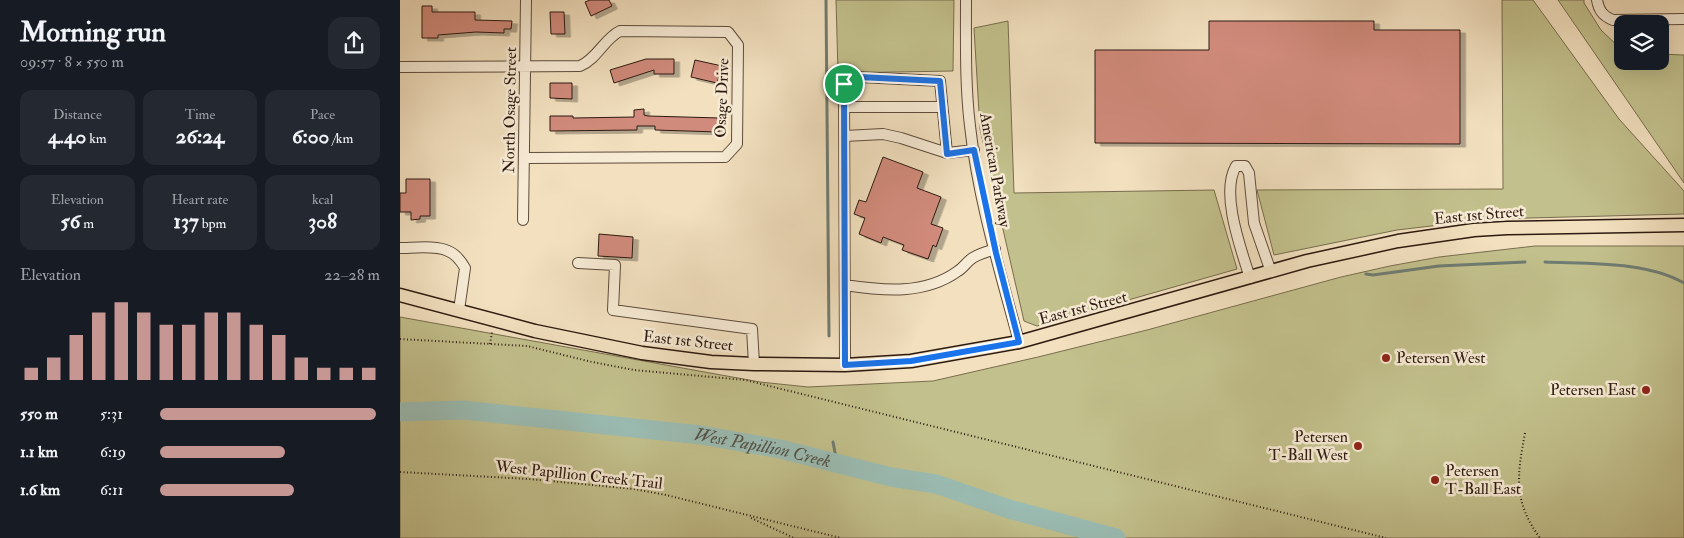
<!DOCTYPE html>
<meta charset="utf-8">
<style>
:root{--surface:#171b24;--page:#242831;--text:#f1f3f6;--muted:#9ea1a6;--accent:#c59692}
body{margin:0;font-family:"IM FELL Double Pica",serif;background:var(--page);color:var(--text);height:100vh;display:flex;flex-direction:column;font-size:19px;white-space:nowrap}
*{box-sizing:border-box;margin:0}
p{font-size:16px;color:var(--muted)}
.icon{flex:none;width:28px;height:28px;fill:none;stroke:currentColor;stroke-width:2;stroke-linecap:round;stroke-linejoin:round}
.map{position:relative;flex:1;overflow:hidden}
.details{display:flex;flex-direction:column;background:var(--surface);width:400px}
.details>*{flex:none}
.fabs{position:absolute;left:1214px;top:15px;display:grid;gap:10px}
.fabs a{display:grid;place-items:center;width:55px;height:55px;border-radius:10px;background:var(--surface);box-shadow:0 5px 20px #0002;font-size:25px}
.pin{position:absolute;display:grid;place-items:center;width:42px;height:42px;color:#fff;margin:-21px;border:2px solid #fff;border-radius:50%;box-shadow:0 1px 5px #0007}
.round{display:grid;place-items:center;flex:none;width:52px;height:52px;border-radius:15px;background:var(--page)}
.headline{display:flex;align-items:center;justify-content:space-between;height:85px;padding:0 20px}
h1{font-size:28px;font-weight:700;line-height:38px}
.figures{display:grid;grid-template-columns:repeat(3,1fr);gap:8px;height:85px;padding:5px 20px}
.figures div{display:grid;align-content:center;border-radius:12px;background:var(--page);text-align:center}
.figures b{font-size:21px;font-weight:700}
.figures small{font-size:14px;font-weight:400}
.figures p{font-size:14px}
.chart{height:140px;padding:10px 20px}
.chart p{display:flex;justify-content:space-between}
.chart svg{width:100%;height:90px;margin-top:5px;stroke:var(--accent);stroke-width:6}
ul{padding:0 20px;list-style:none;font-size:16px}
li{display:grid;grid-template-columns:80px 60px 1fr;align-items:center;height:38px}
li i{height:12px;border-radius:6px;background:var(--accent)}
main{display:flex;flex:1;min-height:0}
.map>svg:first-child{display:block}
.green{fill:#c2c08c;stroke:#786d4e}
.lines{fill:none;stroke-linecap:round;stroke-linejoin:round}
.stream{stroke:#6f7c72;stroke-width:3}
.river{stroke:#9bbdb4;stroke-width:19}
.building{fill:#d18b7c;stroke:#2d1a10;filter:url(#shadow)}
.minor-casing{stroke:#5e4c3c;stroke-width:12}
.major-casing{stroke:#2d1a10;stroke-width:15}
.path{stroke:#2d1a10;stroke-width:2;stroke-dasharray:1 2.5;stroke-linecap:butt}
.minor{stroke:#f7ebd5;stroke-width:10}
.major{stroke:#f2e0bf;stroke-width:12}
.route-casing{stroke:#fff;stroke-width:10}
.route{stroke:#1a73e8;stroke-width:6}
.poi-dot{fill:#8f2418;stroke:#f7ebd5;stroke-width:2}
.labels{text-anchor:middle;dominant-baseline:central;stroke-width:5;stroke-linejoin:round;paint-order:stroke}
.street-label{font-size:16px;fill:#2d1a10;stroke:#f7ebd5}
.poi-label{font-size:16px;fill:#2d1a10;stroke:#f7ebd5;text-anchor:start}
.water-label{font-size:18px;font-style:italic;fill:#545349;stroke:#f7ebd5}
</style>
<main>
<section class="details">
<div class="headline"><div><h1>Morning run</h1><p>09:57 · 8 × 550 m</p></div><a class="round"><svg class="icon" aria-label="share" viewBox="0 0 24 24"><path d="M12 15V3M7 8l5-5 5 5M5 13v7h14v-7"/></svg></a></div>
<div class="figures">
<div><p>Distance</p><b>4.40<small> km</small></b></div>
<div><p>Time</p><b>26:24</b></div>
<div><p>Pace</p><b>6:00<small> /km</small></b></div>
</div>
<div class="figures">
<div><p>Elevation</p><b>56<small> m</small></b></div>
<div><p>Heart rate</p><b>137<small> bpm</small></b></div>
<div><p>kcal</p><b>308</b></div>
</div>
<div class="chart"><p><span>Elevation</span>22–28 m</p>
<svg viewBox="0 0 160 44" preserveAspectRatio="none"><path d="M5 44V38M15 44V33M25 44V22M35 44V11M45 44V6M55 44V11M65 44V17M75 44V17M85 44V11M95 44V11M105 44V17M115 44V22M125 44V33M135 44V38M145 44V38M155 44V38"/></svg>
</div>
<ul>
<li><b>550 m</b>5:31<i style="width:98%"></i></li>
<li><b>1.1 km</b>6:19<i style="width:57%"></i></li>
<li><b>1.6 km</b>6:11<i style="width:61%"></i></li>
</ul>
</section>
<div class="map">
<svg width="1284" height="538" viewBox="0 0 1284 538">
<defs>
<filter id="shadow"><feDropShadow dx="5.5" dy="3" stdDeviation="0" flood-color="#0004"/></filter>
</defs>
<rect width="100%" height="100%" fill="#f2e0bf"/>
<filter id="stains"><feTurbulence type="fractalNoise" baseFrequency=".004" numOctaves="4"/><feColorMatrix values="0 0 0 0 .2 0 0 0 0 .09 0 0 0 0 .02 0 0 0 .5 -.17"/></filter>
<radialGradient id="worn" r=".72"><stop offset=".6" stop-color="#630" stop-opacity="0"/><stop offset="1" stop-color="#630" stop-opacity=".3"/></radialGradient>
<path class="green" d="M436,0H554L553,71L438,73Z
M1102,0H1133L1219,119L1284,191V214L1091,219L997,230L874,255L857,190L1103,189Z
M1158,0H1184V3L1201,30L1222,50V61H1260V54L1284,55V183Z
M608,21L614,193L814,190L837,269L637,326L624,321L580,129L574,28Z
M1135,246H1284V538H0V317L360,382L408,387L533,381L638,357L747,330L941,277L990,266L1039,257Z"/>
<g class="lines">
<path class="stream" d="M426,0L429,336
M1145,262C1188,264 1246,261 1284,283
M966,274L973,275L1039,266L1125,262
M433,442L437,463"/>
<path class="river" id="s1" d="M0,412L63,410L301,435L380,449L491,477L536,484L609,509L716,538"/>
</g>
<path class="building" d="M190,0H209L212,6L191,16L185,2Z
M22,6H32V12H75V20L112,21L111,29H104V33L76,32L38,35V38H22Z
M150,12H164L165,34H151Z
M809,21H974V30H1060V144L695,143V50H809Z
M246,59H274V74H254V70L214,83L210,70Z
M295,60L322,66L317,83L291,77Z
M150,83H172V99L150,98Z
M244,109V115L248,116L320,118L319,132L255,130V126H237V130L150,131V116H173V118L234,117V110Z
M483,157L523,172L517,188L541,197L531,224L543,228L536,247L533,245L528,259L502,250L504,245L483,237L481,243L459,234L465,218L454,214L459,200L466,202Z
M6,179H30V216H20V219L11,220V212H0V193H6Z
M199,234L233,237L232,258L198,256Z"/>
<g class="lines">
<g class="minor-casing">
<path id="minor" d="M566,0C566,42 565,85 570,126C578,199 600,271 619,342
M1197,0C1199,11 1203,16 1213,20L1284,19
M0,67L180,66C197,59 204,39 220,31L328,32L338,45L337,144L325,157L125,158
M444,107H542
M445,136L483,134L501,138L547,153
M123,220L126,0
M0,248C13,248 37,245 48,251C56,254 61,261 65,268L59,310
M178,263L215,265L213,310L352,329L354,364
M850,278C841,249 820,193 836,166H845L849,173L854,223L871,272
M445,285C484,291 525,295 558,271C563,268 566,263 570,260C576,254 587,252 595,249
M445,365L444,84L459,77L540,81L547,153L574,150"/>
</g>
<g class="major-casing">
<path id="major" d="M0,295L135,331L242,353L311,362L354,364L445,365L511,361L619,342L907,261L998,241L1074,230L1107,228L1284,225"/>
</g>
<path class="path" d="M0,339L127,346L192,362L234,370L345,380L986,538
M90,344L92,332
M1125,433C1117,476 1113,501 1140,538
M0,472L129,479L234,489L266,495L441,538
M351,518L394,538"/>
<use href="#minor" class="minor"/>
<use href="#major" class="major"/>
</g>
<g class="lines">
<g class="route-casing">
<path id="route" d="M459,77L540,81L547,154L574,150L596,253L619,342L511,361L445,365L444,84Z"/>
</g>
<use href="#route" class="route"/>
</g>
<g class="poi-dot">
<circle cx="986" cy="358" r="5"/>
<circle cx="1246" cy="390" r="5"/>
<circle cx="958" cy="446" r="5"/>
<circle cx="1035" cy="480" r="5"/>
</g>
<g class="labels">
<g class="street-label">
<text transform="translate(322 98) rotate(-88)">Osage Drive</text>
<text transform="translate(110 110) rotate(-89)">North Osage Street</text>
<text transform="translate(595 170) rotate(80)">American Parkway</text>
<text transform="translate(1079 215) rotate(-5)">East 1st Street</text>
<text transform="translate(683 308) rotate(-15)">East 1st Street</text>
<text transform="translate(288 341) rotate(6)">East 1st Street</text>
<text transform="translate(179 475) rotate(6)">West Papillion Creek Trail</text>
</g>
<g class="poi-label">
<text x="996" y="358">Petersen West</text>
<text x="1236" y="390" text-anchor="end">Petersen East</text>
<text x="948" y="437" text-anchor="end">Petersen<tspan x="948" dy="18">T-Ball West</tspan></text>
<text x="1045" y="471">Petersen<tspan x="1045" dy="18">T-Ball East</tspan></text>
</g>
<g class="water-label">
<text stroke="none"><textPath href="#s1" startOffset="365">West Papillion Creek</textPath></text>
</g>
</g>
<rect width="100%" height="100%" filter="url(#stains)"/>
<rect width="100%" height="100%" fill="url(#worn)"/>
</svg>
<div class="fabs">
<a><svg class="icon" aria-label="layers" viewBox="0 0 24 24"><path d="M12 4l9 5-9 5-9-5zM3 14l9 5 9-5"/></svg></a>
</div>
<div class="pin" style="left:444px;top:84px;background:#1e9e55"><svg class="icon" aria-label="arrive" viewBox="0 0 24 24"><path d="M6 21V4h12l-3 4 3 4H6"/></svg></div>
</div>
</main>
